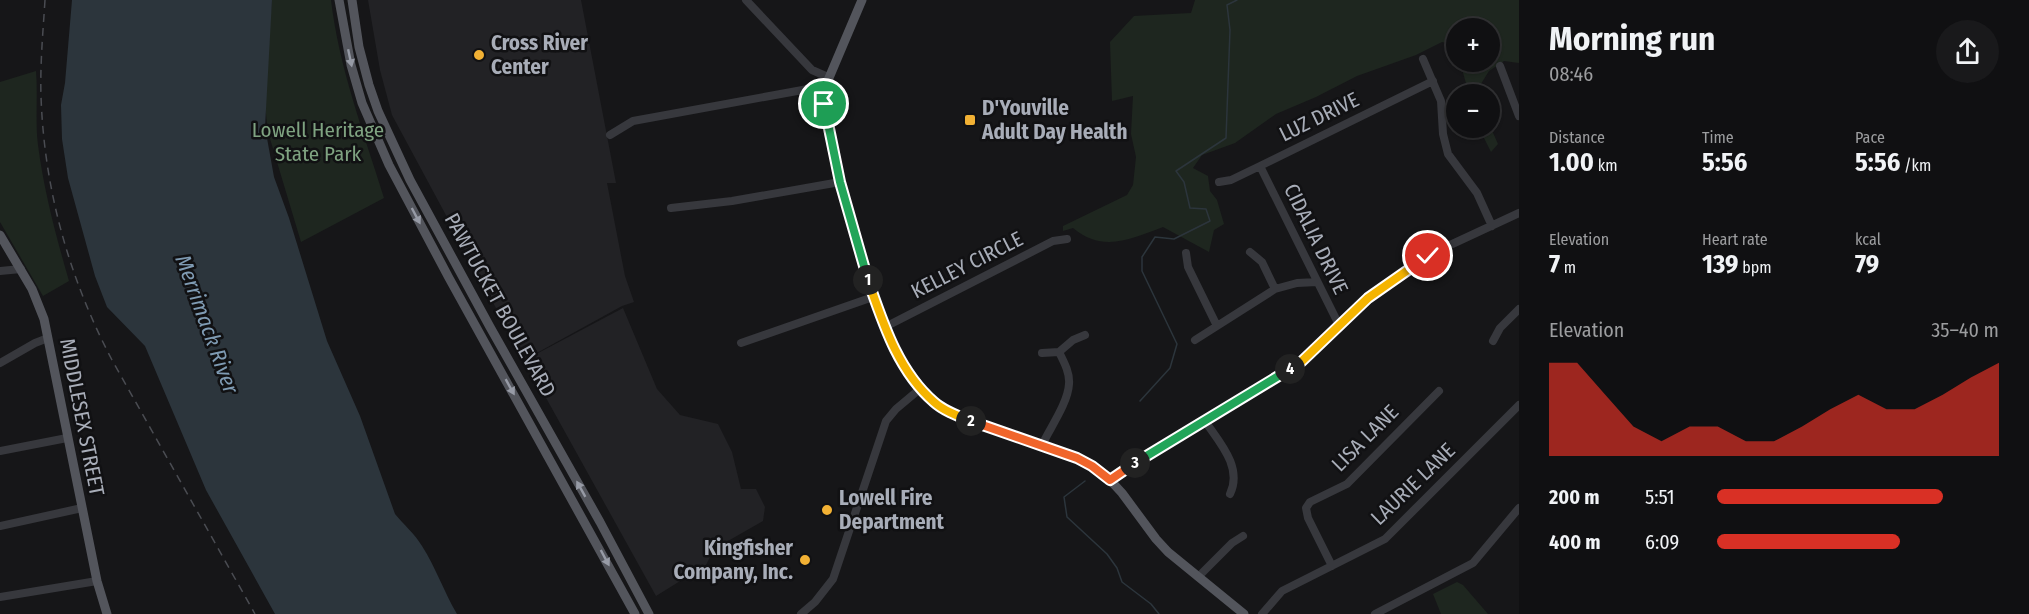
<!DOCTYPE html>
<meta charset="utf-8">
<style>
:root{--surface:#101012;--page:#19191b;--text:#f1f3f6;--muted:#9c9d9f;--line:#303032;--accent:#d93025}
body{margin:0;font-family:"Fira Sans Condensed",sans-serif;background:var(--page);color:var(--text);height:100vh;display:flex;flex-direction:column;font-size:22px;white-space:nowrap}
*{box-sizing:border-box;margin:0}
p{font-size:20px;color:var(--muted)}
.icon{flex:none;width:33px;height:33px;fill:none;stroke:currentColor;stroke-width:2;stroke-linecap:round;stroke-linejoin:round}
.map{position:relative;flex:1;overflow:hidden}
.drawer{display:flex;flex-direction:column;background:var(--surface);width:510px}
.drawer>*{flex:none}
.buttons{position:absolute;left:1446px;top:18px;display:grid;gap:12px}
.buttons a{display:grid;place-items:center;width:54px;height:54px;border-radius:50%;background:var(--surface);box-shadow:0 2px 4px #0004,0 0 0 2px var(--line);font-size:30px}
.pin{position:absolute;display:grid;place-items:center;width:51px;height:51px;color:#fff;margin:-26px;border:3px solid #fff;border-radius:50%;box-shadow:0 2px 6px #0007}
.km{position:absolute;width:30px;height:30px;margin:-15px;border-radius:50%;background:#222;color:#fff;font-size:16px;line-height:30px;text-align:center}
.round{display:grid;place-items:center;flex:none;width:63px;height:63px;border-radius:32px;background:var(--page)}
.head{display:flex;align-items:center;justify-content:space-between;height:102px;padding:0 30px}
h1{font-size:33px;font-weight:700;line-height:45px}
.stats{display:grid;grid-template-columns:repeat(3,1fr);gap:9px;height:102px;padding:6px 30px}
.stats div{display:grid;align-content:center}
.stats b{font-size:26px;font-weight:700}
.stats small{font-size:16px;font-weight:400}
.stats p{font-size:16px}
.chart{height:168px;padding:12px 30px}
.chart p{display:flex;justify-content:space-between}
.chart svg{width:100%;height:108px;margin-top:6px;fill:var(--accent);opacity:.7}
ul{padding:0 30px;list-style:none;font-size:20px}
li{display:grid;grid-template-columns:96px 72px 1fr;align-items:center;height:45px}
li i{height:15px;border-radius:8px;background:var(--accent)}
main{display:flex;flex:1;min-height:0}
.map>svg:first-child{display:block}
.built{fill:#222225}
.green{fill:#1e261f}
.water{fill:#2c353c}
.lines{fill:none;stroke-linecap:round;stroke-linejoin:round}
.stream{stroke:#2c353c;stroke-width:1.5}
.minor{stroke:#37383d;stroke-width:8}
.major{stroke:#53555c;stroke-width:9}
.rail{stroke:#4a4c52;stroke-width:1.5;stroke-dasharray:8 6;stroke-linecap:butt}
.oneway{fill:#979ba6}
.split-1-casing{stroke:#fff;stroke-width:12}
.split-2-casing{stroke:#fff;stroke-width:12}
.split-3-casing{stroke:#fff;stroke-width:12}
.split-4-casing{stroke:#fff;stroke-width:12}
.split-5-casing{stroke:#fff;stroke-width:12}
.split-1{stroke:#22a559;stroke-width:8}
.split-2{stroke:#f5b400;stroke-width:8}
.split-3{stroke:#f0652b;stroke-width:8}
.split-4{stroke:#22a559;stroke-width:8}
.split-5{stroke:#f5b400;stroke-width:8}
.poi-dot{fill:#f2b134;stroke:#111113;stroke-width:2}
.labels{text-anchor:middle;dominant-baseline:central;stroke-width:5;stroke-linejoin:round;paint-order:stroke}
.poi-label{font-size:21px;font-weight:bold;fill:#a8adb8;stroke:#111113;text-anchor:start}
.street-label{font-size:21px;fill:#a8adb8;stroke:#111113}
.park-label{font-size:21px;fill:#7fa381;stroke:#111113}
.water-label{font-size:22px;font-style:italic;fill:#7f9bb3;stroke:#111113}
</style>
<main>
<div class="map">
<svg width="1519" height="614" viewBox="0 0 1519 614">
<rect width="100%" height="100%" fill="#161618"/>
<path class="built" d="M368,0H581L616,183H607L625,276L634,302L622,306L524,360L392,115L380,70Z
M623,308L657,389L680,415L718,424L732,452L741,489H756L765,507L763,521L714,549L706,565L656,596L525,360Z"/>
<path class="green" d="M272,0H331C339,68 364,133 384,198L301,242L268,132L264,96Z
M1195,0H1519V63L1504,61L1489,71L1479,87L1480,94H1469L1460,62H1490V28H1456V50L1455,45L1442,42L1416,55L1357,76L1316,97L1276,114L1235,143L1202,155L1193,168L1208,176L1210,191L1217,200L1224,224L1214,230L1209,252L1163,227C1131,239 1103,253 1073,228L1063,231V226L1127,195L1133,185L1136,157L1131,134L1133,96L1112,101L1110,42L1134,16L1191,13Z
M36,71C38,96 35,121 38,145C44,191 56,236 69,281L43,296L0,222V82Z
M1490,126L1498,144L1491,152L1479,128Z
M1457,582L1463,585L1488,614H1441L1433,594Z"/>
<path class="water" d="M72,0H272L265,127L274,177L289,218L327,341L360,416L395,514C404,525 415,534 422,546C436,568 444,592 457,614H275L206,490L145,346L107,307L95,276L68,178L62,139L61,105L65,83Z"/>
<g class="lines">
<path class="stream" d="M1140,401L1170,368L1177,344L1142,271V257L1155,237L1174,239L1210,221L1206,209L1190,208L1184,182L1176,171L1226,138L1230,30L1227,5L1237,0
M1085,481L1064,497L1067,517L1107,554L1117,568L1122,582L1151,604L1159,614"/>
<path class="minor" d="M746,0L812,70L828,77
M1423,59L1441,101L1443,134L1448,154L1477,193L1492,226
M1500,66L1519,116
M610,135L633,121L808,89L825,92
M1260,166L1340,327
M1219,182L1231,180L1260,166L1433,81
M671,208L732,201L840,182
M1250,252L1262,262L1275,289
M1186,253L1188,267L1217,326
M0,271L21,269
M885,327L1053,241L1067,239
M1195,340L1275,289L1297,283L1317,282
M1493,341L1500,328L1519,309
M741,343L873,297
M1042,353L1059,352L1073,340L1085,335
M0,363L35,343L48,338
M1205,421C1219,442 1243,467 1230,494
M1042,445C1050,428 1068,403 1069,384C1070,373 1064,362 1059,352
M0,451L67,438
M1110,480L1300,363L1368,298L1411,267L1448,246L1519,213
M0,526L82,508
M1332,566L1308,518L1306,508L1310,502L1347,484L1439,391
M1198,577L1232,543L1243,536
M0,597L97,581
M801,614L815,602L833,579L886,421L896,409L921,388
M1262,614L1282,591L1385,539L1519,405
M1375,614L1473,563L1519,508"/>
<path class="major" d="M339,0L351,65L362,103L389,165L449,278L635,614
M352,0L359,47L369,85L378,111L410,180L490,327L600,522L649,614
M862,0L826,85L824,104L832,149L860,256L889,337L900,358L921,388L934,402L952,413L1077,458L1092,466L1110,480L1122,493L1156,539L1168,552L1244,614
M0,235L32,289L44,319L97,581L107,614"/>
<path class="rail" d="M45,0C43,32 40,64 41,96C44,189 69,278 112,360L255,614"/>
</g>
<defs><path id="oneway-solid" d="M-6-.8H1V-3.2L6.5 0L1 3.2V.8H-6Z" transform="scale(1.5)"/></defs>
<g class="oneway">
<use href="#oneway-solid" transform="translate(350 58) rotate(78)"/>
<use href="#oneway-solid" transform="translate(416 216) rotate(62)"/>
<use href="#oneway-solid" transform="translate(510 387) rotate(61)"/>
<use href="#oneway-solid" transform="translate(581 489) rotate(-119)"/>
<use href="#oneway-solid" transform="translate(605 558) rotate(62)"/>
</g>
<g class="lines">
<g class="split-1-casing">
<path id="split-1" d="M824,104L840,182L868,280"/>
</g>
<g class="split-2-casing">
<path id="split-2" d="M868,280C883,323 898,371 934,402C944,411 958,416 971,421"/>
</g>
<g class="split-3-casing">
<path id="split-3" d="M971,421L1077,458L1092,466L1110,480L1135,463"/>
</g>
<g class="split-4-casing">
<path id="split-4" d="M1135,463L1290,369"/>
</g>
<g class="split-5-casing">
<path id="split-5" d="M1290,369L1300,363L1368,298L1428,256"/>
</g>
<use href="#split-1" class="split-1"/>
<use href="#split-2" class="split-2"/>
<use href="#split-3" class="split-3"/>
<use href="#split-4" class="split-4"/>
<use href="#split-5" class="split-5"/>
</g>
<g class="poi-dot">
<circle cx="479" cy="55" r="6"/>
<rect x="964" y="114" width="12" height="12" rx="3"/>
<circle cx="827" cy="510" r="6"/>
<circle cx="805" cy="560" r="6"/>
</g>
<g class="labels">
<g class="poi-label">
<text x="491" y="43">Cross River<tspan x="491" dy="24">Center</tspan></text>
<text x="982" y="108">D'Youville<tspan x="982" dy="24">Adult Day Health</tspan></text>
<text x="839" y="498">Lowell Fire<tspan x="839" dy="24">Department</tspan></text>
<text x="793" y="548" text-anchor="end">Kingfisher<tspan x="793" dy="24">Company, Inc.</tspan></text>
</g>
<g class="street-label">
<text transform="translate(1319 117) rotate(-26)">LUZ DRIVE</text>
<text transform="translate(1316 239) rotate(64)">CIDALIA DRIVE</text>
<text transform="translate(967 265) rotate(-27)">KELLEY CIRCLE</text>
<text transform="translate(500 305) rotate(61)">PAWTUCKET BOULEVARD</text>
<text transform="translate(82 417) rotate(79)">MIDDLESEX STREET</text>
<text transform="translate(1365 438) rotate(-45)">LISA LANE</text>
<text transform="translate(1413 484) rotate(-44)">LAURIE LANE</text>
</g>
<g class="park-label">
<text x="318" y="130">Lowell Heritage<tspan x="318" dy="24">State Park</tspan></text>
</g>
<g class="water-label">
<text transform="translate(207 324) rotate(70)">Merrimack River</text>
</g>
</g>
</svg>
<div class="buttons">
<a>+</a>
<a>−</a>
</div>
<div class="pin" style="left:824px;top:104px;background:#1e9e55"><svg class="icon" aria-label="arrive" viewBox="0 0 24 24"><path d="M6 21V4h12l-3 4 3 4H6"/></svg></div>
<div class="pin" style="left:1428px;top:256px;background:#d93025"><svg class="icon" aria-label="check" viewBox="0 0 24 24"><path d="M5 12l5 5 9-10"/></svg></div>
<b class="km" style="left:868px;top:280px">1</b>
<b class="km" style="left:971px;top:421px">2</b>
<b class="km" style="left:1135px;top:463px">3</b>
<b class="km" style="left:1290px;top:369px">4</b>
</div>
<section class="drawer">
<div class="head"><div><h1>Morning run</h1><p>08:46</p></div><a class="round"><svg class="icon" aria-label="share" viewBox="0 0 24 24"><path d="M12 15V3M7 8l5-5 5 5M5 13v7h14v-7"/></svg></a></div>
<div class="stats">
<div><p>Distance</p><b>1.00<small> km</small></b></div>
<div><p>Time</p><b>5:56</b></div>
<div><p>Pace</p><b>5:56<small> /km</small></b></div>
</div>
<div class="stats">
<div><p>Elevation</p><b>7<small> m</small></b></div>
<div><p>Heart rate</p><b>139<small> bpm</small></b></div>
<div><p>kcal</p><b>79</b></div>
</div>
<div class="chart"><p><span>Elevation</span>35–40 m</p>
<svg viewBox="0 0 160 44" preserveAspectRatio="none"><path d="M0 44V6L10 6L20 19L30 32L40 38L50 32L60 32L70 38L80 38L90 32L100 25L110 19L120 25L130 25L140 19L150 12L160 6V44z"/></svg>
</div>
<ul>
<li><b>200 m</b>5:51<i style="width:80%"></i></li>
<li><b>400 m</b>6:09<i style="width:65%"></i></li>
</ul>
</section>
</main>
